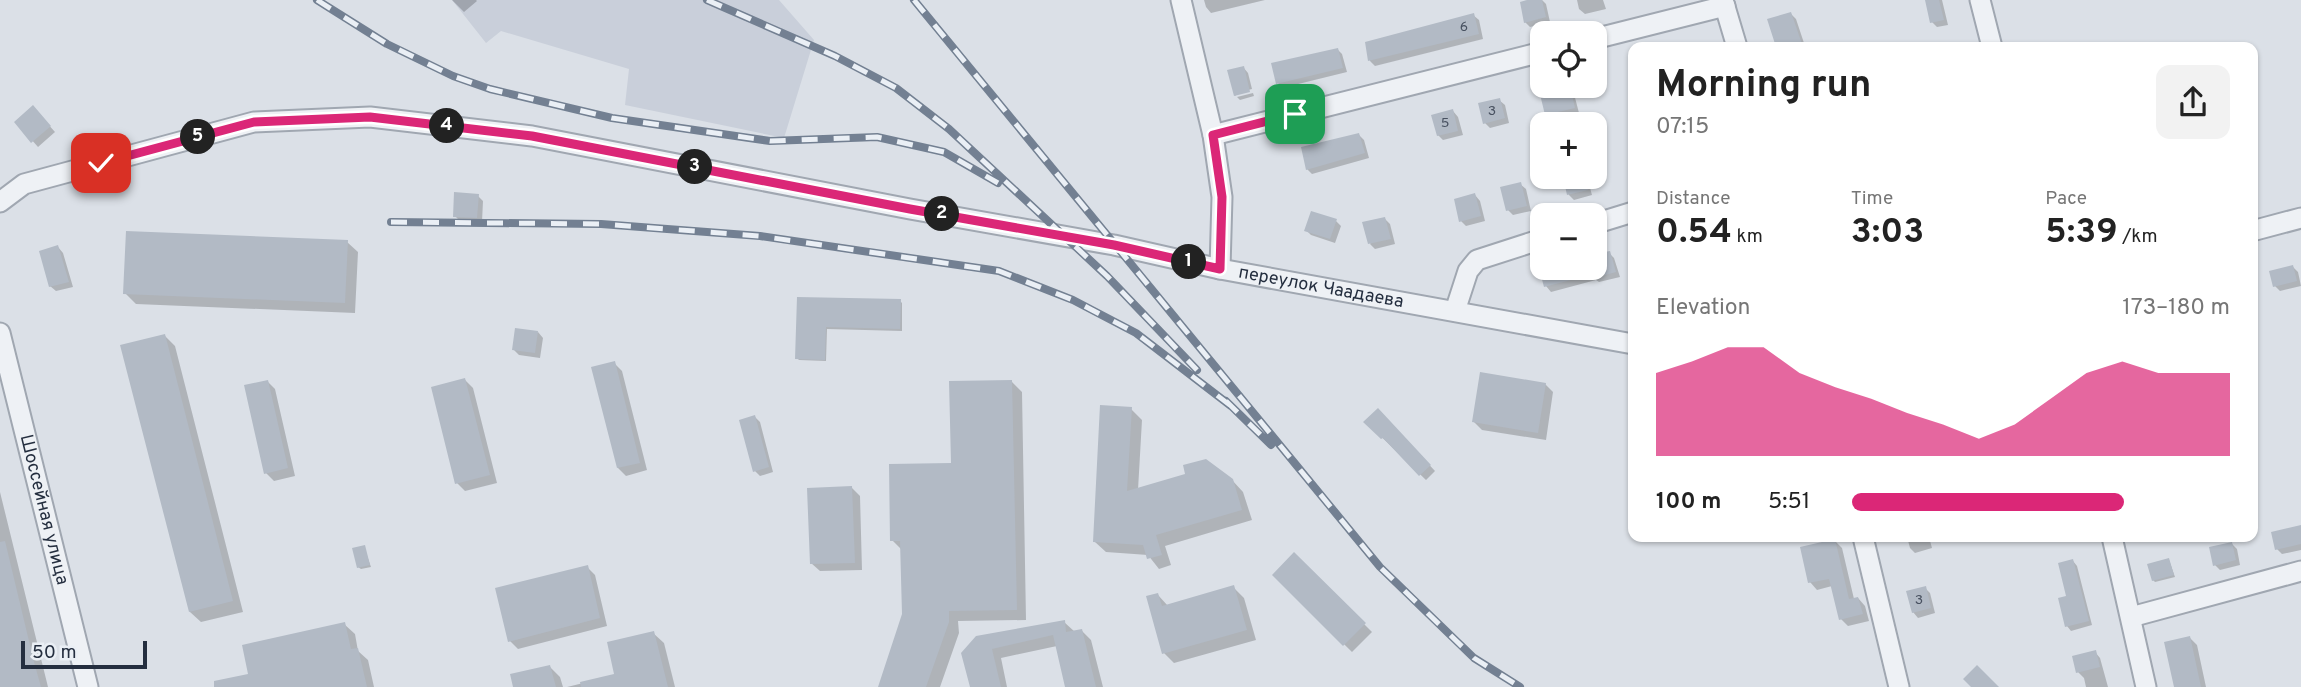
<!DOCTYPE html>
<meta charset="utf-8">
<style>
:root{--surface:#fff;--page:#f2f2f2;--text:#222;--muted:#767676;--accent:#db2777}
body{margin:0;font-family:Overpass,sans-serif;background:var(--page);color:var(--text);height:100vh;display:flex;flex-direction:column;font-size:26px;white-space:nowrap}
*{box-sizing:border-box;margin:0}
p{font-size:23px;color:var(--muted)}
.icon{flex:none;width:38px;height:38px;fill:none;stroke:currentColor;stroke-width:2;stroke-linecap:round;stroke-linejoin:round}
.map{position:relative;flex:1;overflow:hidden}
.side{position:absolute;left:1628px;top:42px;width:630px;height:500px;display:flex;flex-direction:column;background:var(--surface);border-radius:14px;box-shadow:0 2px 5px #0004}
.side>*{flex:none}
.controls{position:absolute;left:1530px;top:21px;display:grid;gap:14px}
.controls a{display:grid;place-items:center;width:77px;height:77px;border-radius:14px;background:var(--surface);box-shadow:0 2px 5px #0004;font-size:35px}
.scale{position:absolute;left:21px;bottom:18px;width:126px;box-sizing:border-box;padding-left:7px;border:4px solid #242e3f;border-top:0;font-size:19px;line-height:24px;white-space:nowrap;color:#242e3f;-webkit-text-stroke:5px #eaeff5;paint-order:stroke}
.pin{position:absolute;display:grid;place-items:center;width:60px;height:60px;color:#fff;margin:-30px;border-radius:14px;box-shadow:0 4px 10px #0006}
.km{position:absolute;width:35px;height:35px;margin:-18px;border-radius:50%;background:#222;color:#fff;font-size:19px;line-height:35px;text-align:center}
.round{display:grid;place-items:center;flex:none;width:74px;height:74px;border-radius:14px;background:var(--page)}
.overview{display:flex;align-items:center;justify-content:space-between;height:119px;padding:0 28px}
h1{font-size:38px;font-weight:700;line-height:52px}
.metrics{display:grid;grid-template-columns:repeat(3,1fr);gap:10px;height:119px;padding:7px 28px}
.metrics div{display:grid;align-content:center}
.metrics b{font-size:35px;font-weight:700}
.metrics small{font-size:19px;font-weight:400}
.metrics p{font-size:19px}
.chart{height:196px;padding:14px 28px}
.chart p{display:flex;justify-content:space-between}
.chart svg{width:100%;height:126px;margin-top:7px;fill:var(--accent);opacity:.7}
ul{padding:0 28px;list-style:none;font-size:23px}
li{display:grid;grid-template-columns:112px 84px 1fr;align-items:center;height:52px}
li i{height:18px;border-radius:9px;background:var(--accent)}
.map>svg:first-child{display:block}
.built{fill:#c9cfda}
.shadow{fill:#0003}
.building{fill:#b2bac5}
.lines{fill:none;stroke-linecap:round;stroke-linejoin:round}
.minor-casing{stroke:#a0a7b1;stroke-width:23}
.minor{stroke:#eef1f5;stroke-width:19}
.rail-casing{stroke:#738092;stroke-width:8}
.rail{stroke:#eaeff5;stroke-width:5;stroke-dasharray:16;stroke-linecap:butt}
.route-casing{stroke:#fff;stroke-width:14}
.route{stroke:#db2777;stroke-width:9}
.labels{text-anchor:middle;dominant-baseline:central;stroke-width:5;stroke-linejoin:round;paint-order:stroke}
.number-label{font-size:14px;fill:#485160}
.street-label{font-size:18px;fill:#242e3f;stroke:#eaeff5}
</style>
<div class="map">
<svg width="2301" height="687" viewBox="0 0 2301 687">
<rect width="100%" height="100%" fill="#dbe0e7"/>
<path class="built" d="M452,0H779L814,40L784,138L625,105L629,69L501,31L486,43Z"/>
<path class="shadow" d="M452,0H476L477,1L464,12Z
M1204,0H1265L1211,13L1206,7Z
M1535,0H1542L1546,4L1550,22L1530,27L1525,22Z
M1577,0H1603L1606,9L1585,14L1579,9Z
M1927,0H1942L1948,25L1937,27L1932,22Z
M1791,14L1796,19L1805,46L1809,47H1778L1769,20Z
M1473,15L1479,20L1483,39L1375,66L1370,61L1367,43Z
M1338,50L1342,54L1347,72L1282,88L1278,83Z
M1633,66V84L1628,68Z
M1243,67L1248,73L1252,89L1236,93V96L1235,95Z
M1550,86H1572L1579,113L1552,120L1547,115L1540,88Z
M1253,93L1254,96L1240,100L1237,97Z
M1499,100L1505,105L1509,123L1490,128L1485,123Z
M1453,111L1458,117L1463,135L1443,140L1438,135Z
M38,113L55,132L38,147L16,122Z
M1359,135L1364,140L1369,158L1312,174L1307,169Z
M1564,177H1587L1592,195L1574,200L1569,195Z
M1520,184L1526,189L1531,211L1513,215L1508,210Z
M1475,195L1480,201L1485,221L1466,226L1461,221Z
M478,196L483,201L482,222L460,221L455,216Z
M1385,219L1390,224L1395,244L1375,249L1370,244Z
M1336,221L1341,226L1335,243L1311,235L1306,230Z
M347,242L358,252L355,313L136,304L125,293Z
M58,247L63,253L73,287L56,291L50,286Z
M1609,253L1614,258L1620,277L1599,282L1596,280L1551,292L1546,286L1540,264L1542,263V268H1594Z
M2293,267L2298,272L2301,286L2280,291L2275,286Z
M799,299L900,301L902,303V331L827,329L826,361L799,360L797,358Z
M538,332L543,338L540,358L519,355L514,350Z
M164,335L175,346L243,612L201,622L190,612Z
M614,363L622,371L647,470L626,476L618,468Z
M465,380L473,388L497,483L465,491L457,483Z
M267,381L275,389L295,476L274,481L266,473Z
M1012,382L1022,392L1026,620L958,621L959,633L940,687H880L903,614L902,550L892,540L953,465Z
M1545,384L1553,392L1546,440L1482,430L1474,422Z
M1131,409L1142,420L1138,490L1232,480L1243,492L1252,520L1165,546L1171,565L1159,569L1148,555L1106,552L1095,542Z
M1378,410L1435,471L1426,480L1366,422Z
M755,417L760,422L773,472L760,476L755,471Z
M852,488L860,496L862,570L820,571L811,563Z
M0,492L48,687H0Z
M2301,529V550L2282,554L2277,549Z
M1907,537H1929L1932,548L1915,553L1910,548Z
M1835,541L1842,548L1854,599L1858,598L1865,606L1869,621L1848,626L1841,619L1832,586L1817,590L1810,582Z
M2232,544L2237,549L2240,565L2220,570L2215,565Z
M364,547L371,567L361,569L358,567Z
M1294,554L1372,632L1352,652L1274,575Z
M2169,560L2175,577L2155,582L2153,580Z
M2073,561L2077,566L2092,625L2071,631L2067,626Z
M587,567L595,575L607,626L518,649L510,641Z
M1233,587L1244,598L1256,640L1174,663L1164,653L1158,595L1168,606Z
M1925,588L1930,593L1935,613L1918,618L1913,612Z
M1064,622L1075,632L1082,631L1091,640L1103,687H1067L1057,646L1001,658L1007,687H972L977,638Z
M344,624L355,634L358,651L368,660L374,687H229Z
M653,633L664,643L675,687H567L616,675Z
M2190,638L2197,645L2206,687H2175Z
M2095,652L2100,658L2108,687H2086L2084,678L2078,672Z
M550,667L560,677L563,687H515Z"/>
<path class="building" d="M1527,0H1542L1546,17L1524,23L1520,2Z
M1925,0H1939L1944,20L1930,23Z
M1791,12L1803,47H1776L1767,19Z
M1474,13L1479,34L1368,61L1365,42Z
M1338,48L1343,68L1276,84L1271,63Z
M1244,66L1250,92L1234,96L1227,70Z
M1538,86H1570L1575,108L1545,115Z
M1500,98L1505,118L1483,124L1478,103Z
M33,105L51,126L31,143L14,122Z
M1453,109L1458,131L1437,136L1431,115Z
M1359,133L1365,153L1306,170L1301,147Z
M1563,177H1585L1588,190L1567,195Z
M1521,182L1527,206L1506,211L1500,187Z
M454,192L479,194L477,218L453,217Z
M1475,193L1481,216L1459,222L1454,199Z
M1311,211L1337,219L1330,239L1304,231Z
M1385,217L1391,239L1368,244L1362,222Z
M126,231L348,240L345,303L123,294Z
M58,245L69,282L49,287L39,251Z
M1610,251L1616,272L1594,278V274L1544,287L1539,268H1594V254Z
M2293,265L2297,281L2273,287L2269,271Z
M797,297L901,299L900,329L826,327L825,360L795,359Z
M515,328L538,331L535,353L512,350Z
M165,334L233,601L189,612L120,345Z
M615,361L640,463L617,468L591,367Z
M1480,372L1546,383L1538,433L1472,422Z
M465,378L490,475L455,484L431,387Z
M268,380L288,468L264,474L244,385Z
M1012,380L1017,610L949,611V622L926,687H878L902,614L900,541H890L889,464L951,463L949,381Z
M1100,405L1132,407L1127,491L1185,474L1183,465L1206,459L1233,479L1242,510L1156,535L1162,555L1147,559L1143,545L1093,542Z
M1378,408L1431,465L1419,476L1383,438L1381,439L1363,422Z
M755,415L769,467L753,472L739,420Z
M852,486L855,563L810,564L807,488Z
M2301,525V544L2275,550L2271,532Z
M1835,539L1849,599L1858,597L1863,614L1839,620L1829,579L1808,583L1800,547Z
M5,541L34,662L41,687H0V542Z
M2232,542L2236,560L2213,566L2209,547Z
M365,545L370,565L357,568L352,548Z
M1294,552L1366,623L1343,646L1272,575Z
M2169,558L2174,575L2152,581L2147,564Z
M2073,559L2089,621L2065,627L2058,598L2066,596L2058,563Z
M588,565L600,618L508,642L495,588Z
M1234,585L1247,630L1162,654L1146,596L1158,593L1162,606Z
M1926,586L1931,608L1912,613L1906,591Z
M1065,620L1066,632L1082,629L1096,687H1065L1053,635L992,649L1001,687H970L961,653L976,636Z
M345,622L351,649L358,648L367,687H214V681L248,674L242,645Z
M654,631L668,687H581L580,682L614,674L607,642Z
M2190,636L2201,687H2174L2164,642Z
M2096,650L2100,667L2076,673L2072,656Z
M550,665L556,687H513L510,674Z
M1977,665L1999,687H1971L1963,679Z"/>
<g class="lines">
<g class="minor-casing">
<g id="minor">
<path d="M1181,0L1213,135L1222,197L1220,269"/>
<path d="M1723,0L1737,47"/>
<path d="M1980,0L1992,47"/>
<path d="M1594,39L1725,6"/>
<path d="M1213,135L1542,52"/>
<path id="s1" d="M0,202L24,184L254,122L370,117L532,136L910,209L1114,245L1220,269L1633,344"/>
<path d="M1594,224L1633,212"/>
<path d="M2252,231L2301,218"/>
<path d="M1455,311L1468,271L1477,260L1542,239"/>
<path id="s2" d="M0,333L88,687"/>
<path d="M1863,537L1899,687"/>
<path d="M2112,537L2146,687"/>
<path d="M2131,617L2301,571"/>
</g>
</g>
<use href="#minor" class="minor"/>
<g class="rail-casing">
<path id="rail" d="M317,0L387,44L453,76L490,89L612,118L770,141L877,137L944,152L998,183
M707,0L835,56L896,88L949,129L1107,276L1197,370
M914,0L1380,567L1474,658L1520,687
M391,222L601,224L760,236L999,271L1073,300L1136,333L1231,406
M1226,401L1271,445"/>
</g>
<use href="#rail" class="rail"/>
</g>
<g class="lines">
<g class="route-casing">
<path id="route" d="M101,163L254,122L370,117L532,136L910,209L1114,245L1220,269L1222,197L1213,135L1295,114"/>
</g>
<use href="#route" class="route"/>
</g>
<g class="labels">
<g class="number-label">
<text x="1464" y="27">6</text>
<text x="1492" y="111">3</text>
<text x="1445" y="123">5</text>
<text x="1919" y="600">3</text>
</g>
<g class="street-label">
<text stroke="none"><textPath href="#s1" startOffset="1351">переулок Чаадаева</textPath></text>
<text stroke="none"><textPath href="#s2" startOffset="182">Шоссейная улица</textPath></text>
</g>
</g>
</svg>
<div class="controls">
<a><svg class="icon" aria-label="locate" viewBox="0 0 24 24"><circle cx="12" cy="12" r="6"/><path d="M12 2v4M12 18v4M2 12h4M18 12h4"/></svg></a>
<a>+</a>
<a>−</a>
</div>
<div class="scale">50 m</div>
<div class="pin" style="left:1295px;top:114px;background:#1e9e55"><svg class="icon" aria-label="arrive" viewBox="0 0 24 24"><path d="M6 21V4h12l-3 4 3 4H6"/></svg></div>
<div class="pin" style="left:101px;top:163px;background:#d93025"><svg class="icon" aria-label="check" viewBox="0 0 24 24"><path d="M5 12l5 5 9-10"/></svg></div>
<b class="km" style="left:1189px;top:262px">1</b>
<b class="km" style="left:942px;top:214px">2</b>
<b class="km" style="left:695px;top:167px">3</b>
<b class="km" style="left:447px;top:126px">4</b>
<b class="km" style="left:198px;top:137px">5</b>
<section class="side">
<div class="overview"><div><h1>Morning run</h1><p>07:15</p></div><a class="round"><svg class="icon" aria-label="share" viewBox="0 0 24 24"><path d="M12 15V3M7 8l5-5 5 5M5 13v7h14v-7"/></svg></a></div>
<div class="metrics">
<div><p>Distance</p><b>0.54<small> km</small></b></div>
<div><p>Time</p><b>3:03</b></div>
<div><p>Pace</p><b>5:39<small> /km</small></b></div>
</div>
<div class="chart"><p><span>Elevation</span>173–180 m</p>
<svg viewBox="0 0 160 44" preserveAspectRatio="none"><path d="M0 44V15L10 11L20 6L30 6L40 15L50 20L60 24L70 29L80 33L90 38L100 33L110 24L120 15L130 11L140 15L150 15L160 15V44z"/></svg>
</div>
<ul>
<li><b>100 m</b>5:51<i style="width:72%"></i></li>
</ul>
</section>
</div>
